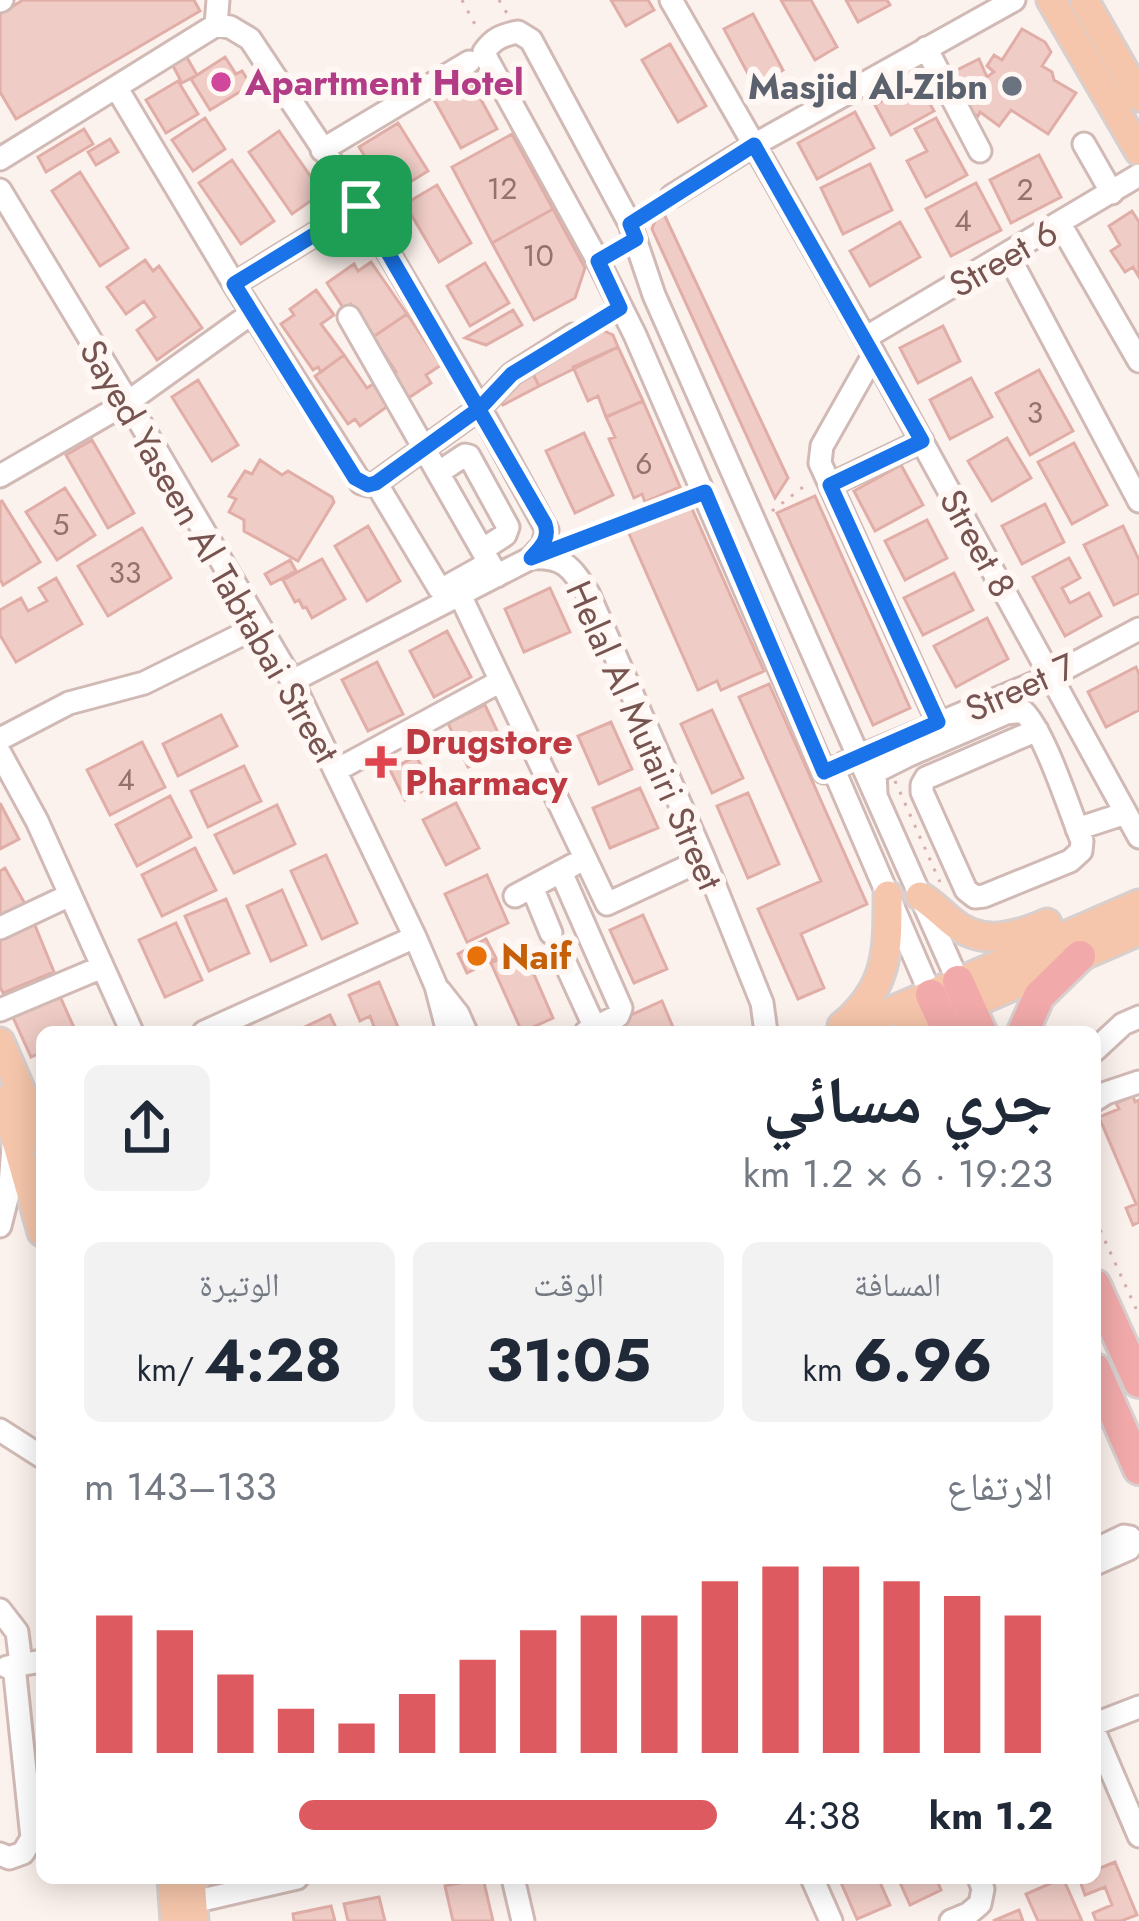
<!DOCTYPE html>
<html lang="ar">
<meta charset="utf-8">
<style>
:root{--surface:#fff;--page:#f2f2f3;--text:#1f2937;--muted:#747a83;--accent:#dd5b60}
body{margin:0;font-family:Jost,"Noto Naskh Arabic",sans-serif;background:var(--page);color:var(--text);direction:rtl;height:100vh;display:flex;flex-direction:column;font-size:45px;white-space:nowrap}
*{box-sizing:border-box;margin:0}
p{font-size:39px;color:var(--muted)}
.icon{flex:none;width:66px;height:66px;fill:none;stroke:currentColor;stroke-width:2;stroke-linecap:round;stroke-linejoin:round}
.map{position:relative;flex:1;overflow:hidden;direction:ltr}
.panel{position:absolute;left:36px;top:1026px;width:1065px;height:858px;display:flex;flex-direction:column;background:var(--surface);border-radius:18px;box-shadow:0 6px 30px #0003;direction:rtl}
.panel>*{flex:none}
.pin{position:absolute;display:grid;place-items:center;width:102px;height:102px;color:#fff;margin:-51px;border-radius:24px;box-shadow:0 6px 18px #0006}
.round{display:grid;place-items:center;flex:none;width:126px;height:126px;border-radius:18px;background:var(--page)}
.head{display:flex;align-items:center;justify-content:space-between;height:204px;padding:0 48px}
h1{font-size:66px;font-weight:700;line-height:90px}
.stats{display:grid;grid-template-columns:repeat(3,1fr);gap:18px;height:204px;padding:12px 48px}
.stats div{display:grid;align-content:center;border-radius:18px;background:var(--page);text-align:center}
.stats b{font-size:60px;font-weight:700}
.stats small{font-size:33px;font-weight:400}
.stats p{font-size:33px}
.chart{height:336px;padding:24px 48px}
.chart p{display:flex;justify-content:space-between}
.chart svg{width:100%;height:216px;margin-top:12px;stroke:var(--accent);stroke-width:6}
ul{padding:0 48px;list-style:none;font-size:39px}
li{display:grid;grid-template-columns:192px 144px 1fr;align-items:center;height:90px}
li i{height:30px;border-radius:15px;background:var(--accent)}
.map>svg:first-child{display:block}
.building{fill:#f0ccc6;stroke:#e1aea7;stroke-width:3}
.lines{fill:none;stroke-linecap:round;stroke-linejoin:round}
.minor-casing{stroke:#d1bab5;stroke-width:27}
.major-casing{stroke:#d9cfce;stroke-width:33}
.highway-casing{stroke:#d9cfce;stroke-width:36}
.path{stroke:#d5aea8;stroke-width:3;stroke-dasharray:3 9;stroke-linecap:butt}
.minor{stroke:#fff;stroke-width:21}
.major{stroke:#f5c6ab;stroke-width:27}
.highway{stroke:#f1a9a9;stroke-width:30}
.route-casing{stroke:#fff;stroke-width:24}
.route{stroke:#1a73e8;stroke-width:15}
.hotel-dot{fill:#d1479c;stroke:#fef7f4;stroke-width:4.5}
.worship-dot{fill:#6b7280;stroke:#fef7f4;stroke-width:4.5}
.health-dot{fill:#e0444e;stroke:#fef7f4;stroke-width:4.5}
.food-dot{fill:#e8710a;stroke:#fef7f4;stroke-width:4.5}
.labels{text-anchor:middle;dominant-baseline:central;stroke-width:12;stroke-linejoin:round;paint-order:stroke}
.number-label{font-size:30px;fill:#95726e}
.hotel-label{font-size:36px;font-weight:bold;fill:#b23c85;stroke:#fef7f4;text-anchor:start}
.worship-label{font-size:36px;font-weight:bold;fill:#5b616d;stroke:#fef7f4;text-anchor:end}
.street-label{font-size:36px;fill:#775450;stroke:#fef7f4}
.health-label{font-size:36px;font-weight:bold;fill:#be3a42;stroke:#fef7f4;text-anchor:start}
.food-label{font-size:36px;font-weight:bold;fill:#c56008;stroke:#fef7f4;text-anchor:start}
</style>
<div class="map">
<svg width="1139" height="1921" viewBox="0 0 1139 1921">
<rect width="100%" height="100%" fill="#fcf2ed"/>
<path class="building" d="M23,0H194L200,11L16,119L0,92V14Z
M611,0H648L654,10L626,26Z
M781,0H811L837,47L815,60Z
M846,0H887L890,5L858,22Z
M753,14L783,70L754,85L724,29Z
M1022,29L1045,42L1051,52L1042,66L1052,72L1054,80L1076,93L1048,134L1011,110L999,126L980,112L978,116L970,113L953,72L979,59L987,77L994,72L987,66L994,55L1002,60Z
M670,44L706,106L678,122L642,60Z
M186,56L197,75L182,83L172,64Z
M225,57L236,74L242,71L251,85L210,110L191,79Z
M467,74L497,129L461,148L431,94Z
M178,81L198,114L166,133L146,100Z
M917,81L934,111L891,135L875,105Z
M855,112L874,148L817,179L798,143Z
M205,118L225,149L193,171L172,140Z
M936,118L967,175L926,197L907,161L927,151L915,129Z
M398,123L428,171L389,195L359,147Z
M84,129L93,144L46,172L38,157Z
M279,131L322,193L292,214L249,152Z
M512,134L553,209L492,243L452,167Z
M110,139L118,152L96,165L88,152Z
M1039,155L1061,197L1011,223L990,180Z
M232,160L274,221L241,244L199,183Z
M870,164L892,210L843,234L821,188Z
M80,172L128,248L100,266L52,191Z
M976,183L1001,230L951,256L926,209Z
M437,185L471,243L439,262L405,204Z
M400,197L406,207L391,216L385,206Z
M553,209L585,268L575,298L534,320L492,243Z
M1132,211L1139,222V277L1133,267L1125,272L1111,251L1120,245L1109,226Z
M663,212L788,478L775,498L652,229L657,215Z
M900,222L920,257L870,286L850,251Z
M145,260L153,271L159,266L202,328L157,360L137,330L155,317L144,301L126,314L107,287Z
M371,262L407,314L373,337L351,304L344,309L327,283L354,264L358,271Z
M485,263L509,303L470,326L447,286Z
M316,290L334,315L321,324L344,355L321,372L318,367L313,370L281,324L294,315L290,309Z
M513,310L522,325L486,345L465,338Z
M407,314L441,365L426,375L431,383L404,401L388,377L396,372L373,337Z
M943,326L960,361L918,383L900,348Z
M600,329L613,335L618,347L539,386L530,368Z
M618,347L643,401L606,417L598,396L588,401L573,367Z
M344,355L367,388L373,384L388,406L360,426L355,419L348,424L315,376Z
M530,368L539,386L503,405L497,393Z
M1039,370L1073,431L1030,455L996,393Z
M971,378L992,417L950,439L930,400Z
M198,380L238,445L212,461L172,397Z
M643,401L680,487L645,502L642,494L634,498L609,439L615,437L606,417Z
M584,433L613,495L575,513L546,451Z
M1007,438L1031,478L992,501L968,461Z
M92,440L134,513L108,528L66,455Z
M1074,443L1107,505L1072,524L1038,462Z
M260,460L282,475L288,471L332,497L334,502L298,561L244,531V520L229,512L236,499L229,496L245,471L252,474Z
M901,465L923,505L875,531L854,491Z
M65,488L95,535L57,560L26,512Z
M815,496L910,708L873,725L777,513Z
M2,501L40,562L3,585L0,579V502Z
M689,502L764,671L721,690L717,681L698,690L627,529Z
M1045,504L1064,542L1022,564L1002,526Z
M927,520L947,558L905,580L885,541Z
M368,526L400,581L367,601L335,546Z
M1123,526L1139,560V593L1114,605L1084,545Z
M142,528L171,578L108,616L78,566Z
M1069,558L1080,578L1062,588L1070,603L1089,593L1101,616L1065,636L1033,577Z
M322,559L345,599L312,618L306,607L303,608L299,600L295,602L283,580Z
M290,560L296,571L271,584L265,574Z
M954,573L973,610L923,635L904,598Z
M56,578L82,624L16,662L0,635V610L21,598L28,611L47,601L39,588Z
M550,588L570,632L524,652L505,609Z
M987,618L1008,659L956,687L934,646Z
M447,631L471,677L434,697L410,651Z
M377,662L403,714L368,731L342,680Z
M1136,667L1139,674V710L1106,727L1088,692Z
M769,684L867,904L801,934L824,988L798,999L758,909L821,881L739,697Z
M485,705L506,750L468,767L448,723Z
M712,710L743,778L712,793L681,724Z
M221,715L237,746L178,776L163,744Z
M611,722L632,769L599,784L578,736Z
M142,742L165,787L110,815L87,770Z
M386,753L391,763L377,771L371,760Z
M416,756L432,786L405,800L390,770Z
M244,766L261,801L208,827L191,791Z
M640,788L658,828L610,848L593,808Z
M748,793L779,864L748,878L717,806Z
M170,796L191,837L137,866L116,825Z
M0,803L19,839L0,849Z
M456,803L479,848L446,865L423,820Z
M277,805L295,844L234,873L215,835Z
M195,848L216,890L162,916L142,875Z
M326,855L357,923L322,939L291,871Z
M5,868L25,904L0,917V871Z
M487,875L508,923L467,942L445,894Z
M282,890L306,945L271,961L247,906Z
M226,899L249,953L209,971L185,916Z
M643,915L667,969L634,983L610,930Z
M34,923L54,972L3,993L0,987V937Z
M176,923L202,980L165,997L139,940Z
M486,939L496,958L467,973L458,954Z
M523,949L553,1018L522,1032L491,963Z
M379,982L400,1032H376L370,1016L360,1021L349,995Z
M58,992L76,1032H42V1052L31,1057L11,1013Z
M662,1001L675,1032H593Z
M330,1015L338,1032H294Z
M1133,1096L1135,1102L1139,1100V1222L1133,1225L1126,1208L1136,1204L1099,1117L1119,1109L1116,1103Z
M1115,1862L1137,1915L1121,1921H1096L1093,1913L1112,1905L1105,1887L1085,1895L1079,1878H1095V1870Z
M483,1878L493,1921H453L445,1886Z
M839,1878H878L890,1905L857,1919Z
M898,1878H936L941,1890L910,1905Z
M1063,1878L1082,1921H1038L1026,1894Z
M379,1897L385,1921H348L344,1904Z
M331,1906L335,1921H294L293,1914Z
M1019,1910L1023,1921H993Z"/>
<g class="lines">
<g class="minor-casing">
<path id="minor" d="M671,0L865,338L1139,837
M0,1L2,0
M216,25L230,27L250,39L361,206L480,408L547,530L543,545L531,558L292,681
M216,25L218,0
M926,48L980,151
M116,87L234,284L361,483L368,485L376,483L480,408L512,374L573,335
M1084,144L1112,193
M322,150L469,62
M0,159L216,25
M0,190L128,402L292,681L415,937L436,986L448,1032
M672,196L754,145L1014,0
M1060,224L1139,361
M1008,255L1139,501
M234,284L361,206
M349,317L497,576
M865,338L1139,175
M874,354L822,446L820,463L938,722
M438,473L465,455L469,456L508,527L505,535L482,550
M0,476L128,402L252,313
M376,483L439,588L446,587L489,563
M830,485L922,441
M531,558C564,556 571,567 588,593L704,859L762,1003L766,1032
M460,595L607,904L704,859
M0,739L69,703L144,683L259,626
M0,753L37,821L132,1032
M845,763L1051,676L1139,629
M833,768L824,772L635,335L598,261L488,61L484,52C493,39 502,35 518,32L531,40L630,224L654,295L958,981
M833,768L931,995
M335,771L499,682
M876,793L875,772L909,755L1006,713L1023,711C1045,732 1069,809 1082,841L1081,851L1070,861L984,896L975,897L966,890L922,792V785L926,778L1037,730
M1077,829L1126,813
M561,872L621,1008L618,1016L586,1032
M532,887L551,933
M515,896L573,865
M0,928L70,895
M562,956L595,1028
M440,991L458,1014L466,1032
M0,1010L102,967
M204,1032L415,937
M1095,1050L1123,1024L1139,1017
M1095,1100L1106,1093L1139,1082
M0,1226L10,1186L13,1146
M0,1430L42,1457
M1095,1550L1124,1536L1130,1537L1133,1541L1129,1549L1095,1564
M0,1610L17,1632L21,1664
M7,1667L42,1661
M1095,1724L1139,1707
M1095,1733L1139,1836
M0,1854L9,1858L23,1853L32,1838L14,1665
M513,1878L523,1921
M812,1878L831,1921
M193,1902L297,1878
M951,1921L968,1914L980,1904L983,1889L979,1878"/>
</g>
<g class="major-casing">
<path id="major" d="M1051,0L1139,151
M1084,0L1139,97
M920,896C932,903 940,912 951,921C981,947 1015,937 1047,923
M842,1026C889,987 888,951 888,895
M843,1032L1139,904
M907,1032L1139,931
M0,1042L42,1140
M0,1100L14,1134L42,1232
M172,1878L175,1921
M191,1878L194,1921"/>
</g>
<g class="highway-casing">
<path id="highway" d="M958,981L981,1032
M931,995L948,1032
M1023,1032L1039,996L1080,956
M1095,1285L1139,1382
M1095,1369L1139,1469"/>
</g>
<path class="path" d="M462,0L478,30
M499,0L508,15
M772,511L807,484
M566,545L686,499
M895,781L940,882
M1095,1219L1139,1315"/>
<use href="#minor" class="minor"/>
<use href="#major" class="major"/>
<use href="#highway" class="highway"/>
</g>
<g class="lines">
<g class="route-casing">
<path id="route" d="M361,206L545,524C550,539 541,547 531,558L705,492L824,772L938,722L830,485L922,441L754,145L630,224L636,239L598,261L620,308L512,374L480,408L376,483L368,485L355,478L234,284L361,206"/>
</g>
<use href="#route" class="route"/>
</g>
<circle class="hotel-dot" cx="221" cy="82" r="12"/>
<circle class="worship-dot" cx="1012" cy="86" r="12"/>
<path class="health-dot" d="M375 744h12v12h12v12h-12v12h-12v-12h-12v-12h12z"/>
<circle class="food-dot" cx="477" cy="956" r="12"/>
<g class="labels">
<g class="number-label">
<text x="502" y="188">12</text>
<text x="1025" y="189">2</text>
<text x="963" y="220">4</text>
<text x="538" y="255">10</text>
<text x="1035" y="412">3</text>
<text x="644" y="463">6</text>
<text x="61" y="524">5</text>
<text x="125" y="572">33</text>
<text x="126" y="779">4</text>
</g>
<g class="hotel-label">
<text x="245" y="82">Apartment Hotel</text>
</g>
<g class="worship-label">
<text x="988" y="86">Masjid Al-Zibn</text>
</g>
<g class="street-label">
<text transform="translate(1003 258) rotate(-30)">Street 6</text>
<text transform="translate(978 543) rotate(61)">Street 8</text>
<text transform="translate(210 551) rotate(60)">Sayed Yaseen Al Tabtabai Street</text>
<text transform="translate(1020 687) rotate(-24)">Street 7</text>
<text transform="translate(645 735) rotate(66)">Helal Al Mutairi Street</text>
</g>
<g class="health-label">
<text x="405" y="741">Drugstore<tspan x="405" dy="41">Pharmacy</tspan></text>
</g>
<g class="food-label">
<text x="501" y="956">Naif</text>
</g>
</g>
</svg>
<div class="pin" style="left:361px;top:206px;background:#1e9e55"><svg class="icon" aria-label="arrive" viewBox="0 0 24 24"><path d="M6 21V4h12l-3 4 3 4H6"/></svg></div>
<section class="panel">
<div class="head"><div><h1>جري مسائي</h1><p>19:23 · 6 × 1.2 km</p></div><a class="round"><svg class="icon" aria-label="share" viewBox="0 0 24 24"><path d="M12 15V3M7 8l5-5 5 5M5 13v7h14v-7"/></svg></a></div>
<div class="stats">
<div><p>المسافة</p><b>6.96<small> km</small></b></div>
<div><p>الوقت</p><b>31:05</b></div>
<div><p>الوتيرة</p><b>4:28<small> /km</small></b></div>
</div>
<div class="chart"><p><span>الارتفاع</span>133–143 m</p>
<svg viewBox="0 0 160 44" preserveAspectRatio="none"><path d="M5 44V16M15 44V19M25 44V28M35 44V35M45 44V38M55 44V32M65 44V25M75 44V19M85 44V16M95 44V16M105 44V9M115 44V6M125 44V6M135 44V9M145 44V12M155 44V16"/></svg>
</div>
<ul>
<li><b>1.2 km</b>4:38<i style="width:66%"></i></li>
</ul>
</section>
</div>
